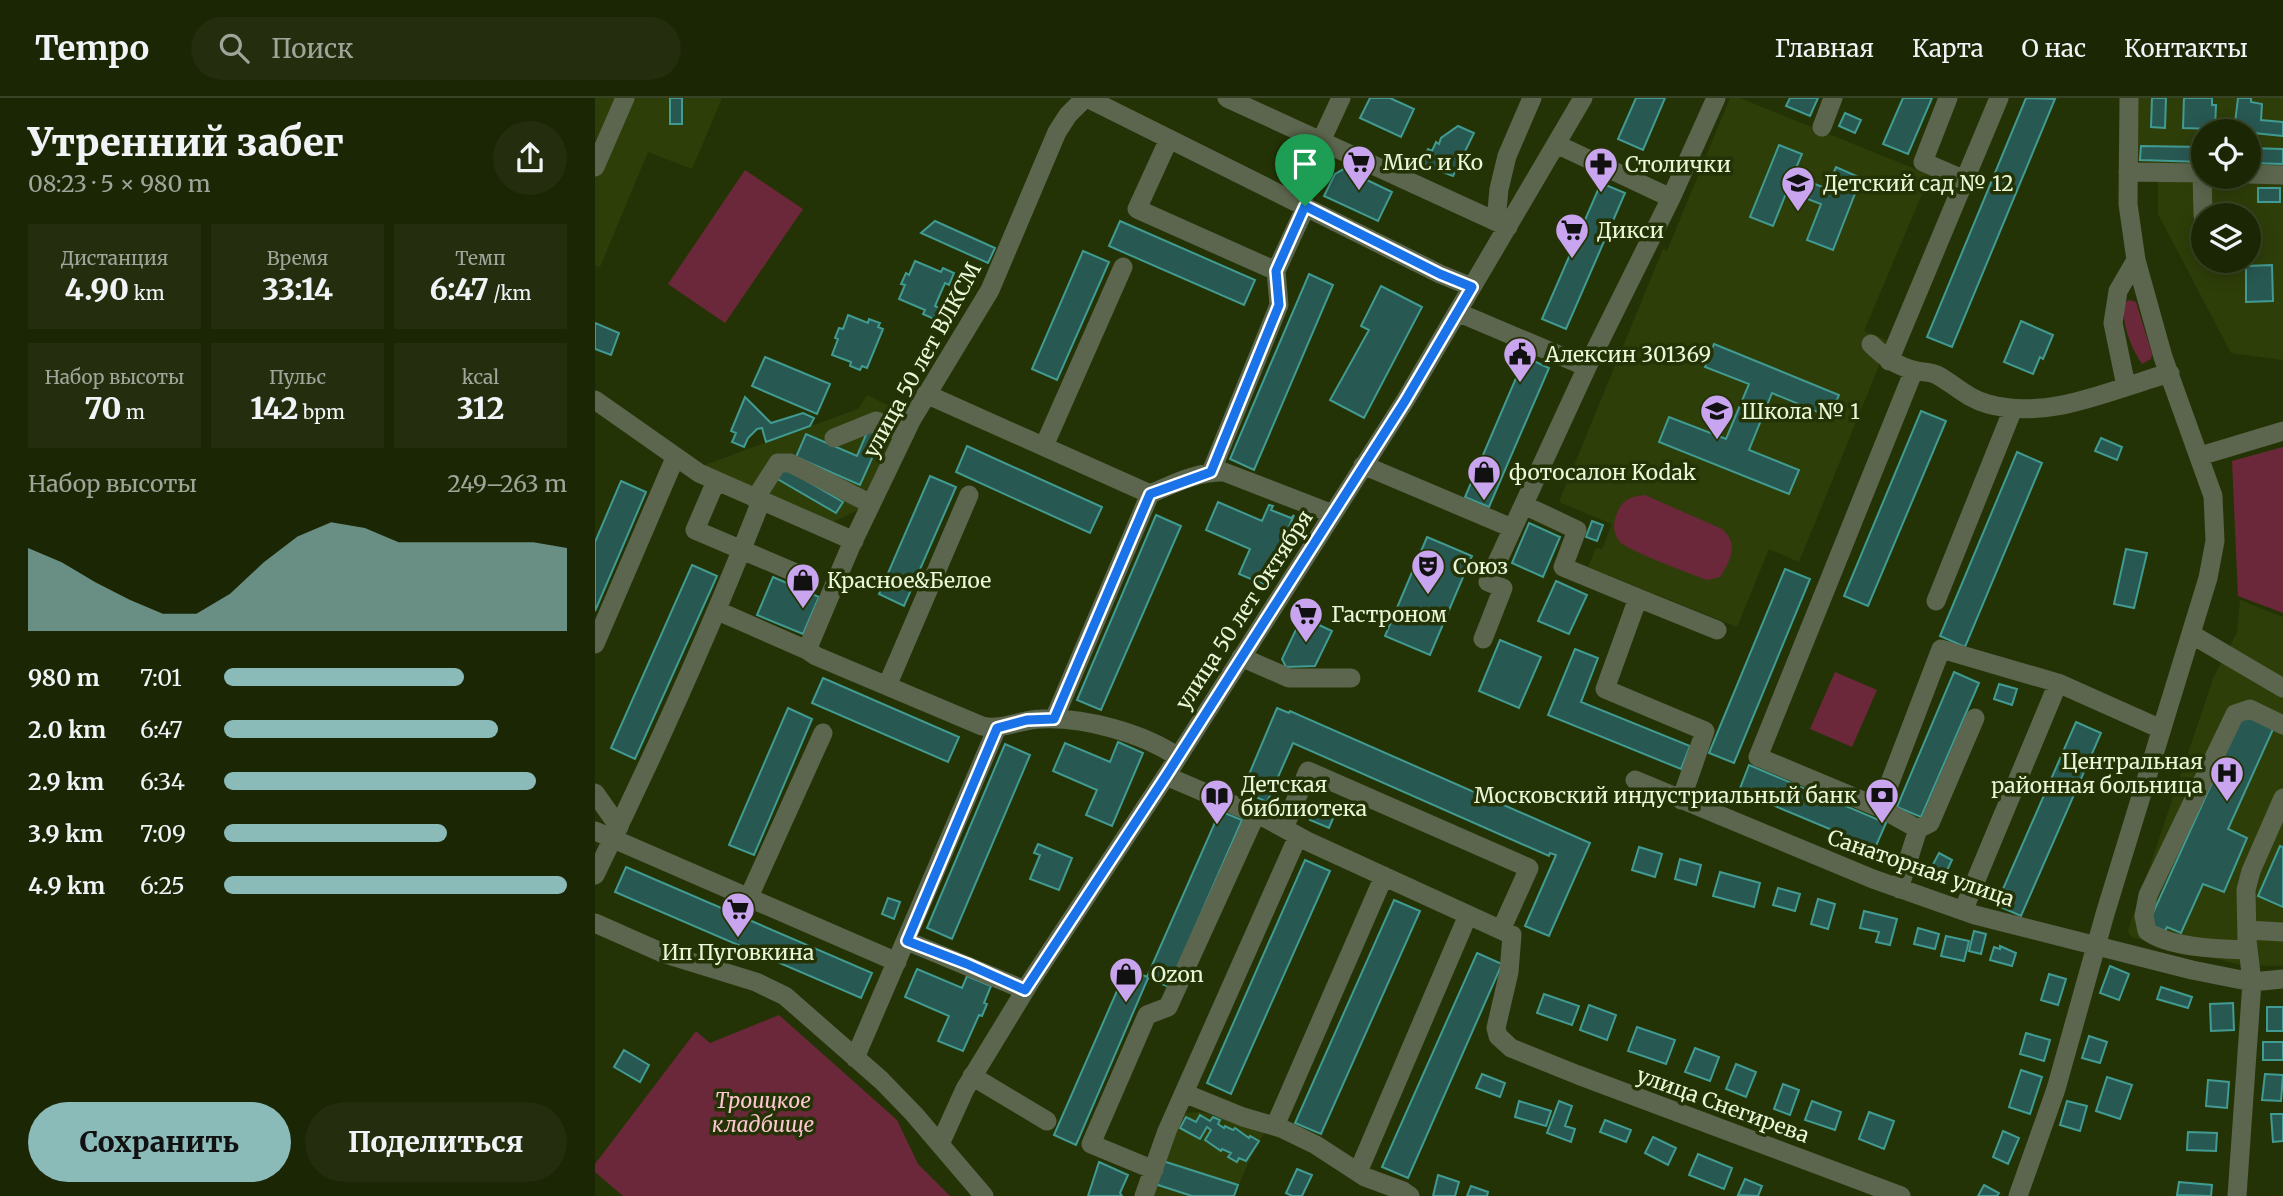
<!DOCTYPE html>
<html lang="ru">
<meta charset="utf-8">
<style>
:root{--surface:#1b2604;--page:#242e0e;--text:#f1f3f6;--muted:#a0a59a;--line:#394326;--accent:#8bbbb9}
body{margin:0;font-family:Merriweather,serif;background:var(--page);color:var(--text);height:100vh;display:flex;flex-direction:column;font-size:26px;white-space:nowrap}
*{box-sizing:border-box;margin:0}
p{font-size:23px;color:var(--muted)}
.icon{flex:none;width:38px;height:38px;fill:none;stroke:currentColor;stroke-width:2;stroke-linecap:round;stroke-linejoin:round}
.map{position:relative;flex:1;overflow:hidden}
.drawer{display:flex;flex-direction:column;background:var(--surface);width:595px}
.drawer>*{flex:none}
.buttons{position:absolute;left:1596px;top:21px;display:grid;gap:14px}
.buttons a{display:grid;place-items:center;width:70px;height:70px;border-radius:50%;background:var(--surface);box-shadow:0 4px 18px #0003,0 0 0 2px var(--line);font-size:35px}
.pin{position:absolute;display:grid;place-items:center;width:60px;height:60px;color:#fff;margin:-72px -30px;border-radius:50% 50% 50% 0;rotate:-45deg;box-shadow:0 0 7px #0007}
.pin .icon{rotate:45deg}
.round{display:grid;place-items:center;flex:none;width:74px;height:74px;border-radius:37px;background:var(--page)}
.summary{display:flex;align-items:center;justify-content:space-between;height:119px;padding:0 28px}
h1{font-size:38px;font-weight:800;line-height:52px}
.stats{display:grid;grid-template-columns:repeat(3,1fr);gap:10px;height:119px;padding:7px 28px}
.stats div{display:grid;align-content:center;border-radius:0px;background:var(--page);text-align:center}
.stats b{font-size:30px;font-weight:800}
.stats small{font-size:19px;font-weight:400}
.stats p{font-size:19px}
.chart{height:196px;padding:14px 28px}
.chart p{display:flex;justify-content:space-between}
.chart svg{width:100%;height:126px;margin-top:7px;fill:var(--accent);opacity:.7}
.cta{display:flex;gap:14px;margin-top:auto;padding:14px 28px}
.cta a{flex:1;height:80px;border-radius:42px;background:var(--accent);color:#111;font-size:28px;font-weight:800;line-height:80px;text-align:center}
.cta a+a{background:var(--page);color:var(--text)}
ul{padding:0 28px;list-style:none;font-size:23px}
li{display:grid;grid-template-columns:112px 84px 1fr;align-items:center;height:52px}
li i{height:18px;border-radius:9px;background:var(--accent)}
header{display:flex;align-items:center;gap:42px;box-sizing:border-box;height:98px;padding:0 35px;background:var(--surface);border-bottom:2px solid var(--line)}
header strong{font-size:33px}
nav{display:flex;gap:38px;margin-inline-start:auto;font-size:24px}
.search{width:490px;height:63px;background:var(--page);display:flex;align-items:center;gap:18px;box-sizing:border-box;padding:0 24px;border-radius:38px;color:var(--muted);font-size:26px}
main{display:flex;flex:1;min-height:0}
.map>svg:first-child{display:block}
.built{fill:#2e3e09;fill-rule:evenodd}
.green{fill:#6b283a}
.building{fill:#285852;stroke:#419b92;stroke-width:2}
.lines{fill:none;stroke-linecap:round;stroke-linejoin:round}
.minor{stroke:#5c654d;stroke-width:19}
.route-casing{stroke:#fff;stroke-width:14}
.route{stroke:#1a73e8;stroke-width:9}
.labels{text-anchor:middle;dominant-baseline:central;stroke-width:7;stroke-linejoin:round;paint-order:stroke}
.poi-label{font-size:21px;fill:#eaf7d8;stroke:#243305;text-anchor:start}
.street-label{font-size:21px;fill:#eaf7d8;stroke:#243305}
.park-label{font-size:21px;font-style:italic;fill:#fdc6d0;stroke:#243305}
</style>
<header>
<strong>Tempo</strong>
<div class="search"><svg class="icon" aria-label="search" viewBox="0 0 24 24"><circle cx="10" cy="10" r="6"/><path d="M15 15l6 6"/></svg>Поиск</div>
<nav><a>Главная</a><a>Карта</a><a>О нас</a><a>Контакты</a></nav>
</header>
<main>
<section class="drawer">
<div class="summary"><div><h1>Утренний забег</h1><p>08:23 · 5 × 980 m</p></div><a class="round"><svg class="icon" aria-label="share" viewBox="0 0 24 24"><path d="M12 15V3M7 8l5-5 5 5M5 13v7h14v-7"/></svg></a></div>
<div class="stats">
<div><p>Дистанция</p><b>4.90<small> km</small></b></div>
<div><p>Время</p><b>33:14</b></div>
<div><p>Темп</p><b>6:47<small> /km</small></b></div>
</div>
<div class="stats">
<div><p>Набор высоты</p><b>70<small> m</small></b></div>
<div><p>Пульс</p><b>142<small> bpm</small></b></div>
<div><p>kcal</p><b>312</b></div>
</div>
<div class="chart"><p><span>Набор высоты</span>249–263 m</p>
<svg viewBox="0 0 160 44" preserveAspectRatio="none"><path d="M0 44V15L10 20L20 27L30 33L40 38L50 38L60 31L70 20L80 11L90 6L100 8L110 13L120 13L130 13L140 13L150 13L160 15V44z"/></svg>
</div>
<ul>
<li><b>980 m</b>7:01<i style="width:70%"></i></li>
<li><b>2.0 km</b>6:47<i style="width:80%"></i></li>
<li><b>2.9 km</b>6:34<i style="width:91%"></i></li>
<li><b>3.9 km</b>7:09<i style="width:65%"></i></li>
<li><b>4.9 km</b>6:25<i style="width:100%"></i></li>
</ul>
<div class="cta"><a>Сохранить</a><a>Поделиться</a></div>
</section>
<div class="map">
<svg width="1688" height="1098" viewBox="0 0 1688 1098">
<rect width="100%" height="100%" fill="#243305"/>
<path class="built" d="M0,0H127L97,71L53,54L5,169L0,167Z
M1135,0H1145L1335,77L1269,233L1294,243L1204,464L1174,451L1142,529L993,469L1001,450L1007,451L1017,426L964,404L1068,151L1072,153Z
M1540,0H1688V262L1636,255L1563,116V70H1546L1539,63ZM1608,33H1654V79H1608ZM1608,117H1654V163H1608Z
M272,297L308,315L267,410L238,424L107,368L263,311Z
M1645,502L1688,519V868L1646,867L1536,839L1533,833L1619,578L1642,535Z
M605,1014L672,1031L658,1054L639,1098H555L568,1058L591,1015Z"/>
<path class="green" d="M150,72L208,111L130,225L73,186Z
M1535,202L1541,204L1557,256L1556,261L1547,266C1536,250 1525,223 1530,204Z
M1688,349V515L1643,498L1637,363Z
M1050,397L1127,431C1144,446 1136,462 1125,479L1112,482C1096,476 1034,453 1025,444C1017,435 1018,423 1023,413C1028,401 1038,398 1050,397Z
M1240,574L1282,592L1257,649L1215,631Z
M184,917L302,1022L323,1066L355,1098H28L0,1074V1066L101,933L115,945Z"/>
<path class="building" d="M75,0H87V26H75Z
M775,0H795L819,11L806,39L765,20Z
M1041,0H1070L1048,52L1023,41Z
M1195,0H1223L1215,18L1191,8Z
M1308,0H1337L1313,56L1288,46Z
M1431,0L1460,1L1357,249L1332,239Z
M1557,0H1571L1570,30L1556,29Z
M1589,0H1617V7H1621L1620,31L1588,30Z
M1643,0H1656V4L1667,6L1666,22L1688,24V38L1639,33Z
M1250,15L1266,22L1260,35L1244,28Z
M863,28L879,35L858,78L826,66L833,51L837,53L841,44L844,46L846,40Z
M1184,47L1207,56L1198,77L1232,91L1241,69L1266,80L1238,152L1212,142L1226,106L1192,93L1178,128L1155,119Z
M1546,48L1608,49V64L1545,62Z
M1654,50L1688,51V66L1654,65Z
M749,71L797,94L783,123L729,98L740,76Z
M1006,85L1030,95L971,231L947,221Z
M1663,90H1685V104H1663Z
M340,123L400,150L393,165L326,135Z
M525,123L660,182L649,207L514,148Z
M488,153L514,164L462,282L437,271Z
M320,163L346,174L348,170L359,175L354,187L350,185L346,194L340,208L344,210L339,221L328,216L330,212L304,201L310,187L306,186L311,175L314,177Z
M1677,167L1678,203L1651,204V168Z
M714,176L738,187L659,372L635,361Z
M786,188L827,209L769,320L735,302L774,232L766,228Z
M253,217L273,225L274,221L285,225L283,229L288,231L272,270L267,268L265,272L255,268L256,264L237,257L243,241L240,240L244,230L248,231Z
M1426,223L1458,237L1448,261L1445,259L1438,276L1409,264Z
M0,225L24,235L16,257L0,251Z
M1119,246L1244,297L1235,319L1177,295L1154,352L1204,372L1194,396L1064,344L1074,319L1131,341L1154,286L1110,269Z
M170,259L235,286L222,316L157,288Z
M930,259L954,270L894,409L870,399Z
M150,299L176,325L208,315L219,320L215,328L171,344L167,330L162,331L153,340L149,349L137,344L141,335L136,333Z
M1326,313L1351,323L1273,508L1249,498Z
M273,332L287,338L265,387L201,359L211,336L262,358Z
M1506,340L1527,349L1522,362L1500,353Z
M372,348L507,409L495,435L361,374Z
M1422,354L1447,365L1370,549L1345,538Z
M186,368L248,404L241,415L179,379Z
M335,378L361,389L309,508L284,496Z
M26,383L51,394L0,513V444Z
M623,404L667,423L674,407L678,408L676,412L696,420L699,417L670,487L644,476L655,451L611,432Z
M561,417L586,428L506,612L482,602Z
M997,423L1008,427L1002,443L991,439Z
M934,425L965,439L948,479L917,465Z
M832,439L877,458L835,557L790,538Z
M1531,451L1552,455L1539,510L1519,506Z
M97,467L122,478L40,661L16,650Z
M1190,471L1215,481L1139,665L1114,655Z
M178,479L224,499L208,536L162,517Z
M961,483L992,497L974,536L943,523Z
M707,519L737,533L720,568L691,569L687,561Z
M905,542L946,559L924,610L884,593Z
M980,551L1003,560L986,604L1095,648L1086,671L953,617Z
M1359,574L1384,585L1326,719L1302,709Z
M228,580L364,639L353,664L217,605Z
M1404,586L1422,591L1417,607L1399,601Z
M193,610L217,621L159,757L134,747Z
M682,610L694,615L695,613L995,745L954,838L930,828L961,757L955,755L954,758L698,645L672,704L647,693Z
M1648,616L1679,629L1633,731L1652,740L1629,794L1608,786L1586,835L1572,829L1570,833L1553,826Z
M1481,624L1506,635L1426,818L1401,807Z
M523,644L548,655L517,728L491,717L502,692L458,673L470,645L515,664Z
M410,646L435,657L357,841L332,830Z
M1154,667L1291,725L1280,750L1144,693Z
M720,711L739,718L734,730L715,722Z
M625,713L647,722L574,889L553,880L481,1047L459,1037L532,870L552,879Z
M443,746L477,760L464,792L435,781L445,757L439,755Z
M1685,748L1688,749V809L1663,798Z
M1044,749L1067,756L1060,779L1037,772Z
M1344,755L1357,762L1347,783L1333,776Z
M1085,761L1106,767L1101,787L1080,781Z
M710,762L735,773L636,996L612,985Z
M31,769L277,875L266,900L20,794Z
M1125,774L1165,785L1159,809L1118,798Z
M1183,790L1205,796L1200,813L1178,807Z
M293,800L305,804L299,821L287,816Z
M1223,801L1240,806L1233,831L1216,826Z
M799,802L825,813L726,1036L700,1025Z
M1269,813L1302,821L1295,847L1281,844L1284,834L1265,830Z
M1323,830L1344,836L1340,851L1319,846Z
M1379,833L1391,836L1386,856L1374,853Z
M1351,838L1374,843L1369,863L1346,858Z
M1405,848L1421,855L1417,868L1395,862L1399,849L1405,851Z
M882,855L907,866L813,1080L787,1069Z
M1515,868L1534,876L1524,902L1505,895Z
M322,871L367,890L372,878L396,888L389,905L392,906L387,918L384,917L368,953L343,943L354,918L310,899Z
M1454,876L1471,881L1463,907L1446,902Z
M1566,889L1597,899L1593,910L1562,901Z
M949,896L984,908L977,927L942,915Z
M1638,905L1639,932L1616,933L1615,906Z
M994,907L1021,917L1012,942L985,932Z
M1672,909H1688V933H1672Z
M1042,929L1080,942L1071,966L1033,953Z
M1431,935L1455,942L1449,963L1425,956Z
M1494,938L1512,944L1505,965L1487,960Z
M1668,944H1688V962H1668Z
M1100,950L1124,959L1115,983L1090,974Z
M29,952L54,967L45,984L19,969Z
M1141,966L1161,974L1151,999L1131,991Z
M1426,972L1447,979L1435,1016L1414,1009Z
M887,976L910,985L905,999L881,990Z
M1670,976L1688,977L1686,1003L1667,1002Z
M1512,979L1537,987L1525,1021L1501,1013Z
M1613,982L1634,984L1632,1010L1611,1008Z
M1188,986L1204,992L1195,1017L1179,1011Z
M924,1003L956,1013L951,1028L920,1019Z
M964,1003L977,1008L970,1028L980,1031L976,1044L952,1035Z
M1217,1003L1246,1014L1240,1032L1210,1022Z
M1472,1003L1492,1008L1485,1033L1465,1027Z
M1274,1014L1299,1023L1289,1051L1264,1041Z
M1676,1016H1688V1043L1678,1044Z
M605,1017L615,1023L618,1019L625,1022L623,1026L629,1030L630,1028L638,1032L640,1030L654,1040L655,1038L664,1043L651,1063L644,1060L642,1064L633,1059L636,1055L627,1051L626,1053L610,1042L616,1032L612,1029L605,1041L585,1030L591,1019L601,1024Z
M1010,1022L1036,1032L1031,1044L1005,1034Z
M1408,1033L1424,1040L1413,1066L1398,1059Z
M1593,1034L1622,1035L1621,1053L1592,1052Z
M1058,1039L1081,1050L1073,1067L1050,1055Z
M1103,1056L1137,1070L1129,1091L1094,1077Z
M568,1063L643,1087L639,1098H597L560,1086Z
M504,1064L533,1077L525,1095L527,1098H493Z
M702,1071L717,1077L707,1098H697L691,1095Z
M843,1077L864,1084L860,1098H838Z
M1150,1081L1167,1088L1163,1098L1143,1097Z
M1584,1084L1617,1087L1616,1098L1582,1097Z
M1389,1087L1404,1095L1402,1098H1383Z
M876,1088L893,1094L892,1098H872Z"/>
<g class="lines">
<path class="minor" d="M492,0L845,176L877,189
M632,0L913,129
M1353,0L1328,64L1370,82
M1227,29L1238,0
M574,41L542,111L681,173
M726,43L746,0
M961,46L1076,100
M0,69L30,0
M1533,74L1608,75
M1607,75L1608,117
M1654,76L1688,77
M901,123L904,91L912,58L937,0
M862,214L992,269
M1276,246C1290,260 1302,268 1321,273C1328,274 1336,274 1342,277C1359,286 1371,300 1393,306C1454,323 1517,291 1575,275
M1294,263L1404,0
M1319,272L1163,659L1285,710L1323,731
M1531,288L1518,225L1523,193L1541,162
M331,296L555,396C578,386 604,373 629,374L738,416
M0,302L104,375L259,443
M239,340L281,323L310,336
M449,348L528,169
M1605,358L1688,333
M768,367L917,430
M616,374L684,207L681,173L711,108
M121,383L100,432L215,481
M160,401L183,365H195L276,406
M929,407L982,432L968,469L1043,500L1010,591L1110,633L1086,702
M1043,500L1122,532
M1341,503L1418,311
M123,513L212,552L221,558L387,628C407,633 426,621 446,621C489,619 548,635 583,659
M1596,536L1688,590
M888,541L908,490L893,484L992,269L1076,100L1121,0
M0,546L80,360
M212,552L255,450L317,321L395,192L462,34L473,17L490,0
M646,559L694,580H756
M292,588L374,397
M459,621L555,396
M571,678L672,721L714,744L917,837L914,874L901,930L903,938L916,950L983,977L1306,1098
M1040,682L1278,781L1380,817L1597,872L1657,884L1688,881
M0,695L24,729
M1285,710L1346,551L1463,585
M689,730L713,673L934,770L906,832
M0,733L302,864
M0,777C60,655 116,531 166,403
M1304,791L1323,731L1335,725L1380,620
M153,801L228,635
M1368,813L1463,585L1566,631
M0,825L70,856L161,884L190,898L286,982L319,1016L389,1098
M1652,832L1688,834
M312,843L430,892
M1653,852C1626,851 1574,850 1552,833L1549,818L1553,797L1640,616L1655,611L1688,627
M260,960L402,630
M377,978L452,1023
M589,995L648,1019L686,1030L721,1047L770,1079L808,1093L815,1098
M680,1028L789,778
M345,1046L370,991L437,881L571,678L810,303L988,0
M559,1072L496,1046L552,917L573,909L661,716
M763,1074L873,817
M549,1098L572,1033L703,738
M1423,1098L1461,991L1510,816L1613,480L1620,443L1618,398L1568,259L1541,162L1533,106L1534,0
M1642,1098L1657,884L1652,842L1651,792L1656,773L1688,700"/>
</g>
<g class="lines">
<g class="route-casing">
<path id="route" d="M710,108L845,176L877,189L810,303L571,678L430,892L372,866L312,843L402,630L432,622L459,621L555,396L616,374L684,207L681,173Z"/>
</g>
<use href="#route" class="route"/>
</g>
<defs>
<g id="supermarket-pin" transform="scale(1.75)"><path d="M0 17L-7.5 6A9.5 9.5 0 1 1 7.5 6Z" fill="#c8a5ee" stroke="#243305"/><path d="M-6-5.5h2.5l.6 2H6L4.5 2H-2.5L-4.4-4H-6ZM-1.5 3.2a1.3 1.3 0 1 0 .1 0ZM3 3.2a1.3 1.3 0 1 0 .1 0Z" fill="#111"/></g>
<g id="pharmacy-pin" transform="scale(1.75)"><path d="M0 17L-7.5 6A9.5 9.5 0 1 1 7.5 6Z" fill="#c8a5ee" stroke="#243305"/><path d="M-2-6h4v4h4v4h-4v4h-4v-4h-4v-4h4Z" fill="#111"/></g>
<g id="school-pin" transform="scale(1.75)"><path d="M0 17L-7.5 6A9.5 9.5 0 1 1 7.5 6Z" fill="#c8a5ee" stroke="#243305"/><path d="M0-5L7-2L0 1L-7-2ZM-4 1L0 2.5L4 1V4Q0 6-4 4Z" fill="#111"/></g>
<g id="civic-pin" transform="scale(1.75)"><path d="M0 17L-7.5 6A9.5 9.5 0 1 1 7.5 6Z" fill="#c8a5ee" stroke="#243305"/><path d="M-.6-6.5H3V-4.5H.6V-3L4-1V1h2V6H-6V1h2V-1L-.6-3ZM-1.2 2.5V6h2.4V2.5Z" fill="#111"/></g>
<g id="shop-pin" transform="scale(1.75)"><path d="M0 17L-7.5 6A9.5 9.5 0 1 1 7.5 6Z" fill="#c8a5ee" stroke="#243305"/><path d="M-5-2.5h2.3a2.7 3.5 0 0 1 5.4 0H5L5.5 6h-11ZM-1.5-2.5h3a1.5 2.3 0 0 0-3 0Z" fill="#111"/></g>
<g id="theatre-pin" transform="scale(1.75)"><path d="M0 17L-7.5 6A9.5 9.5 0 1 1 7.5 6Z" fill="#c8a5ee" stroke="#243305"/><path d="M-5-5.5Q0-4 5-5.5V0Q5 5 0 6Q-5 5-5 0ZM-3.3-2.5H-1v1.5H-3.3ZM1-2.5H3.3v1.5H1ZM-2.8 1Q0 5.5 2.8 1Z" fill="#111"/></g>
<g id="hospital-pin" transform="scale(1.75)"><path d="M0 17L-7.5 6A9.5 9.5 0 1 1 7.5 6Z" fill="#c8a5ee" stroke="#243305"/><path d="M-5-5h3v3.5h4V-5h3V5h-3V1.5h-4V5h-3Z" fill="#111"/></g>
<g id="bank-pin" transform="scale(1.75)"><path d="M0 17L-7.5 6A9.5 9.5 0 1 1 7.5 6Z" fill="#c8a5ee" stroke="#243305"/><path d="M-6-4H6V4H-6ZM0-2.3a2.3 2.3 0 1 0 0 4.6a2.3 2.3 0 1 0 0-4.6Z" fill="#111"/></g>
<g id="library-pin" transform="scale(1.75)"><path d="M0 17L-7.5 6A9.5 9.5 0 1 1 7.5 6Z" fill="#c8a5ee" stroke="#243305"/><path d="M-6-4Q-3-5.5-.7-3.5V5Q-3 3-6 4ZM6-4Q3-5.5 .7-3.5V5Q3 3 6 4Z" fill="#111"/></g>
</defs>
<g fill-rule="evenodd">
<use href="#supermarket-pin" x="764" y="64"/>
<use href="#pharmacy-pin" x="1006" y="66"/>
<use href="#school-pin" x="1203" y="85"/>
<use href="#supermarket-pin" x="977" y="132"/>
<use href="#civic-pin" x="925" y="256"/>
<use href="#school-pin" x="1122" y="313"/>
<use href="#shop-pin" x="889" y="374"/>
<use href="#theatre-pin" x="833" y="468"/>
<use href="#shop-pin" x="208" y="482"/>
<use href="#supermarket-pin" x="711" y="516"/>
<use href="#hospital-pin" x="1632" y="675"/>
<use href="#bank-pin" x="1287" y="697"/>
<use href="#library-pin" x="622" y="698"/>
<use href="#supermarket-pin" x="143" y="811"/>
<use href="#shop-pin" x="531" y="876"/>
</g>
<g class="labels">
<g class="poi-label">
<text x="788" y="64">МиС и Ко</text>
<text x="1030" y="66">Столички</text>
<text x="1228" y="85">Детский сад № 12</text>
<text x="1002" y="132">Дикси</text>
<text x="950" y="256">Алексин 301369</text>
<text x="1146" y="313">Школа № 1</text>
<text x="914" y="374">фотосалон Kodak</text>
<text x="858" y="468">Союз</text>
<text x="232" y="482">Красное&amp;Белое</text>
<text x="736" y="516">Гастроном</text>
<text x="1608" y="663" text-anchor="end">Центральная<tspan x="1608" dy="24">районная больница</tspan></text>
<text x="646" y="686">Детская<tspan x="646" dy="24">библиотека</tspan></text>
<text x="1262" y="697" text-anchor="end">Московский индустриальный банк</text>
<text x="143" y="854" text-anchor="middle">Ип Пуговкина</text>
<text x="556" y="876">Ozon</text>
</g>
<g class="street-label">
<text transform="translate(327 262) rotate(-61)">улица 50 лет ВЛКСМ</text>
<text transform="translate(649 512) rotate(-57)">улица 50 лет Октября</text>
<text transform="translate(1326 770) rotate(19)">Санаторная улица</text>
<text transform="translate(1128 1007) rotate(20)">улица Снегирева</text>
</g>
<g class="park-label">
<text x="168" y="1002">Троицкое<tspan x="168" dy="24">кладбище</tspan></text>
</g>
</g>
</svg>
<div class="buttons">
<a><svg class="icon" aria-label="locate" viewBox="0 0 24 24"><circle cx="12" cy="12" r="6"/><path d="M12 2v4M12 18v4M2 12h4M18 12h4"/></svg></a>
<a><svg class="icon" aria-label="layers" viewBox="0 0 24 24"><path d="M12 4l9 5-9 5-9-5zM3 14l9 5 9-5"/></svg></a>
</div>
<div class="pin" style="left:710px;top:108px;background:#1e9e55"><svg class="icon" aria-label="arrive" viewBox="0 0 24 24"><path d="M6 21V4h12l-3 4 3 4H6"/></svg></div>
</div>
</main>
